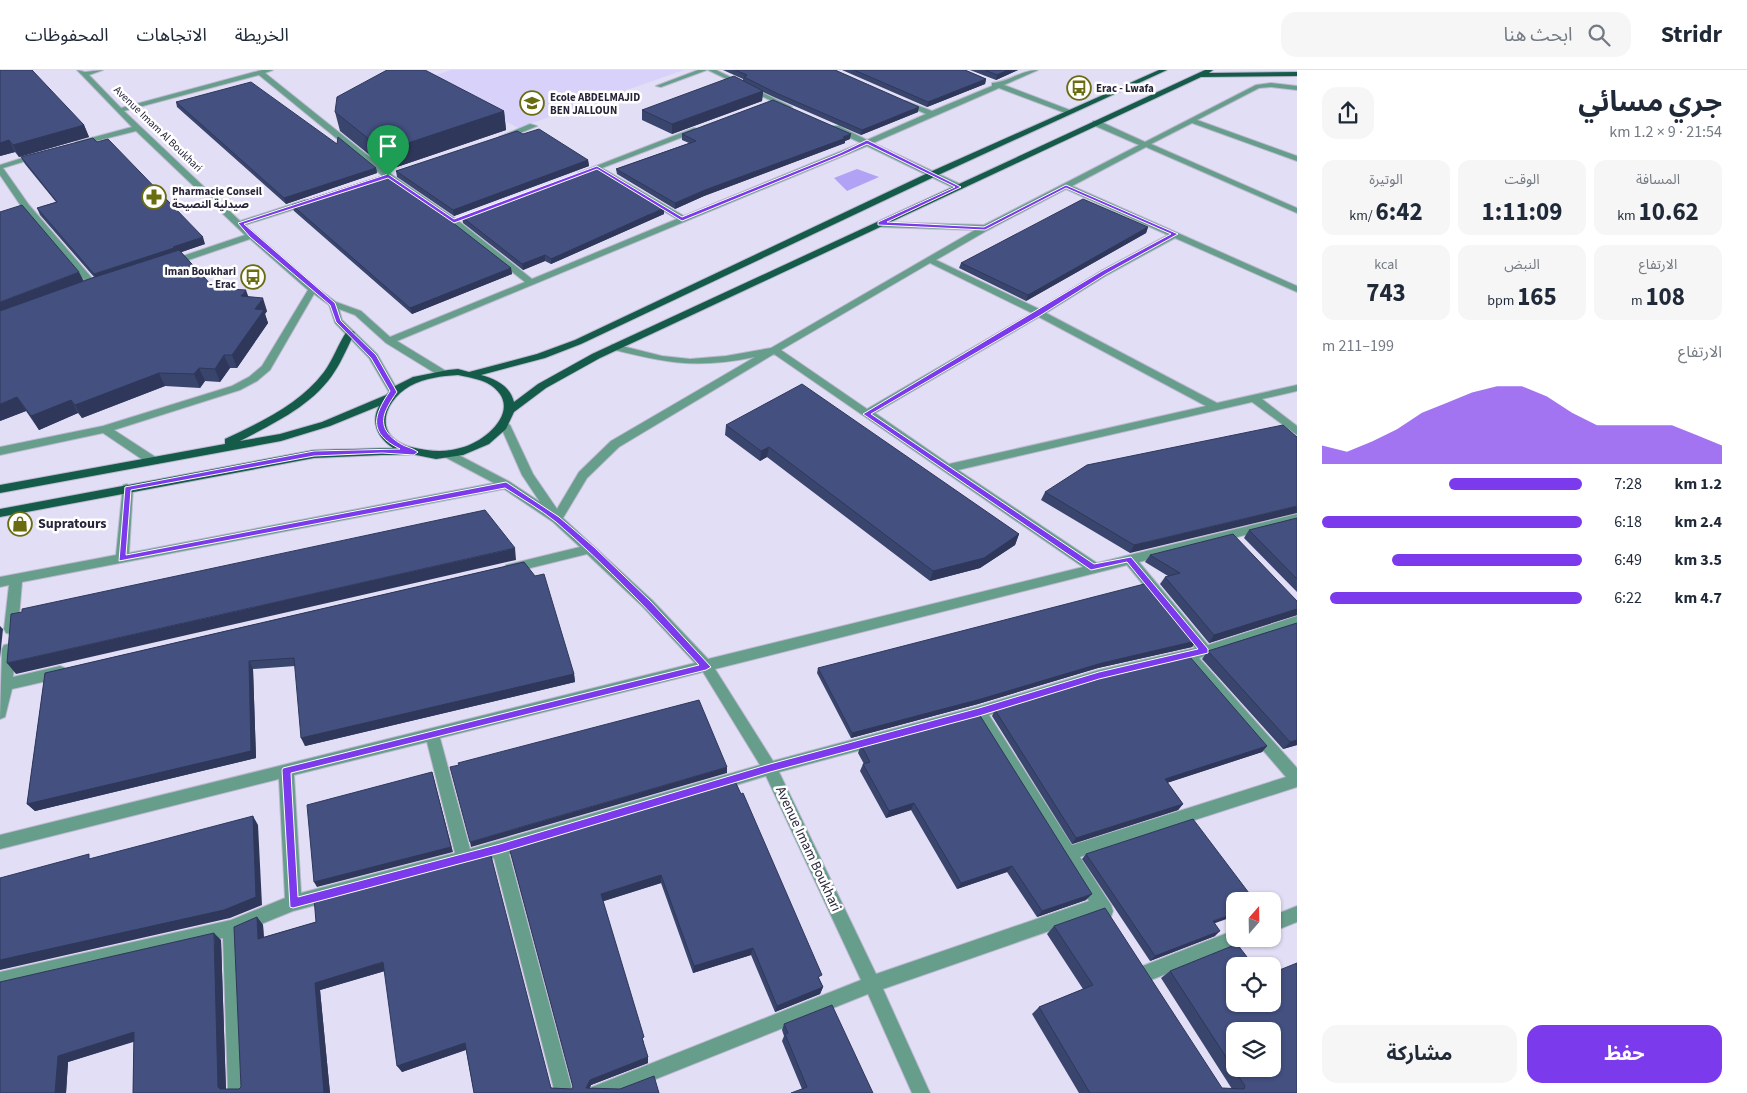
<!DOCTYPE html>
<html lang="ar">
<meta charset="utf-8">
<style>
:root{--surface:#fff;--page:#f6f6f7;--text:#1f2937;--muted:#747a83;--line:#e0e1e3;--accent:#7c3aed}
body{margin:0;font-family:"Source Sans 3","Noto Sans Arabic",sans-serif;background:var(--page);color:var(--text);direction:rtl;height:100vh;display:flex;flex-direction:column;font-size:19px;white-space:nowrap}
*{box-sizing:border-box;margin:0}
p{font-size:16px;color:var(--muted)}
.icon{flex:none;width:28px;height:28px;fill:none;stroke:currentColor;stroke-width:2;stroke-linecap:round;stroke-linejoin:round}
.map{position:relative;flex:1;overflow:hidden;direction:ltr}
.side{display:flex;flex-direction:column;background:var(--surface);width:450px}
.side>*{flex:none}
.needle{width:32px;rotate:20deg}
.tools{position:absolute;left:1226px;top:822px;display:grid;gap:10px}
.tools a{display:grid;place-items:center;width:55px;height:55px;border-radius:10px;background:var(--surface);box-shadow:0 1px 4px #0004;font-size:25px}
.pin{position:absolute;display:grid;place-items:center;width:42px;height:42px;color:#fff;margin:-51px -21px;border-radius:50% 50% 50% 0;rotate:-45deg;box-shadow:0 0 5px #0007}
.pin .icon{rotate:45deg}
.round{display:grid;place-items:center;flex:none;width:52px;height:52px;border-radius:15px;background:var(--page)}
.summary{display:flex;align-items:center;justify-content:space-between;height:85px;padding:0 25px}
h1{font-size:28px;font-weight:700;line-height:38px}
.figures{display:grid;grid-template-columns:repeat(3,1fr);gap:8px;height:85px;padding:5px 25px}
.figures div{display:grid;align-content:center;border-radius:12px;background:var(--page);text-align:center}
.figures b{font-size:25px;font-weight:700}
.figures small{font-size:14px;font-weight:400}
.figures p{font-size:14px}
.chart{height:140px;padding:10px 25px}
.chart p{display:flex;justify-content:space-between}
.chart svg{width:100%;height:90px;margin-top:5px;fill:var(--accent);opacity:.7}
.button{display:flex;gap:10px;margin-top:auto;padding:10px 25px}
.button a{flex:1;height:58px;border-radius:15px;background:var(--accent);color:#fff;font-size:20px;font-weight:700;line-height:58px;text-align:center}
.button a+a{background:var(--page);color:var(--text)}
ul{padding:0 25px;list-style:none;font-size:16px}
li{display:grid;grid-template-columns:80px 60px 1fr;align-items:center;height:38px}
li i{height:12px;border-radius:6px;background:var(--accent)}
header{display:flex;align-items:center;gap:30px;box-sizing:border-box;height:70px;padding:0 25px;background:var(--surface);border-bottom:1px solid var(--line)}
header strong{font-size:24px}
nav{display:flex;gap:28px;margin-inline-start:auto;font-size:18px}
.search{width:350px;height:45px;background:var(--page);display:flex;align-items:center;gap:12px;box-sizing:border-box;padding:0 18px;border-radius:15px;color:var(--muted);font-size:19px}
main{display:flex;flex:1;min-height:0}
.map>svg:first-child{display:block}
.built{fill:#d8d2fa}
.green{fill:#b1a2f5}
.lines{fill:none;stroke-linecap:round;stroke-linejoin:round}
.minor-casing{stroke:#bdb9d0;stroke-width:2}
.major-casing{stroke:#bdb9d0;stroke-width:2}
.minor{fill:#669d8b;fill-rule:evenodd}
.major{fill:#155b49;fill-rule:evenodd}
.wall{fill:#3a456e}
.shaded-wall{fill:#2f385a}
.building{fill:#435080;stroke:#2f385a;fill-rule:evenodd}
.route{fill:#7c3aed;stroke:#fff;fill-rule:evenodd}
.labels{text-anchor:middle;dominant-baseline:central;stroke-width:5;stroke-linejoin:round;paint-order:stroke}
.far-poi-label{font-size:11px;font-weight:bold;fill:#28243a;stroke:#fff;text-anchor:start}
.far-street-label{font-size:11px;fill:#28243a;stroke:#fff}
.poi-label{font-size:14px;font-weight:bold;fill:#28243a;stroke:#fff;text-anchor:start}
.street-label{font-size:14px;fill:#28243a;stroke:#fff}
</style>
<header>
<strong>Stridr</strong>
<div class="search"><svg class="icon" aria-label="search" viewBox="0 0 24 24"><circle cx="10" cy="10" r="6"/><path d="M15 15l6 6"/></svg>ابحث هنا</div>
<nav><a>الخريطة</a><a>الاتجاهات</a><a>المحفوظات</a></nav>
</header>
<main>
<section class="side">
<div class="summary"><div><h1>جري مسائي</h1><p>21:54 · 9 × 1.2 km</p></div><a class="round"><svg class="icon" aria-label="share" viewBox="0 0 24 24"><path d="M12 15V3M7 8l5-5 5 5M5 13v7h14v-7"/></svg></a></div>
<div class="figures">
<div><p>المسافة</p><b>10.62<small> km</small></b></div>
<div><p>الوقت</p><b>1:11:09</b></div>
<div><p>الوتيرة</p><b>6:42<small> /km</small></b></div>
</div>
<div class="figures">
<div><p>الارتفاع</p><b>108<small> m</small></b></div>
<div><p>النبض</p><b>165<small> bpm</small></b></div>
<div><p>kcal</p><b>743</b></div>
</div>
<div class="chart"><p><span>الارتفاع</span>199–211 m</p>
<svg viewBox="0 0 160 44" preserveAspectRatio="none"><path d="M0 44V35L10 38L20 33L30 27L40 19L50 14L60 9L70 6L80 6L90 11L100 19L110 25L120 25L130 25L140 25L150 30L160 35V44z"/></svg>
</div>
<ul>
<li><b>1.2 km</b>7:28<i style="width:51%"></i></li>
<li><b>2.4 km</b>6:18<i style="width:100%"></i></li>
<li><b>3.5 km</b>6:49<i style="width:73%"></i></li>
<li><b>4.7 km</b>6:22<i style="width:97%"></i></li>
</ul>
<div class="button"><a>حفظ</a><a>مشاركة</a></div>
</section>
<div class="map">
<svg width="1297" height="1023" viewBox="0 0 1297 1023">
<rect width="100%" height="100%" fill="#e2def6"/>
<path class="built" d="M451,0H684L518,58L426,8Z"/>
<path class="green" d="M857,99L879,107L847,121L834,108Z"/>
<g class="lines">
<g class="minor-casing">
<path id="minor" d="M77,0L85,2L103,0L89,5L121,38L262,0H273L265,3L391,104L456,149L532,209L677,149L596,101L582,105L578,103L694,58L701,60L602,98L684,146L861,73L833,60V56H839L867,70L926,44L902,33V31H906L932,41L992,16V13C1008,12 1022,0 1038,0L1004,15L1075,42L1068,44L999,18L873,73L962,115V119H956L867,76L397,271L446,301V305H438L386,273L355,245L339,239L342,250L377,284L399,322L398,324H390L369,288L335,253L329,235L314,224L270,300L257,311L240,320L114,360L157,388L159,391L157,394H149L103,363L0,385V377L103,356L232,316L249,307L262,296L308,220L250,169L174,195H168V191L245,165L136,61L76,76V72L132,57ZM259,5L385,108L450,153L525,212L390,267L361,241L336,232L316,217L245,155L311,134V130H305L240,151L124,41Z
M698,0H707L661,17L656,16Z
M708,0H716L792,37L786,38Z
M1271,13L1297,16V20L1271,17L1259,18L1197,50L1297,86V91L1192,53L1151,74L1297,138V143L1146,77L1072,116L1297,216V222L1175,168L1107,205L1046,243L1217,333L1297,315V321L1262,329L1297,356V365L1252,332L958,400L1097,493L1297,444V452L1139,492L1208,575L1297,546V556L1199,588L1297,698V717L1080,787L1111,835L1113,841L1111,847L1105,849L1098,844L883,919L930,1023H912L868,924L621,1023H589L592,1017L861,910L766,706L509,784L573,1023H555L494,788L293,841L239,863L246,1023H228L223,868L0,920V902L231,850L285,828L279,709L0,779V765L695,593L643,537L587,484L510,503L506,501L504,498L506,495L580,477L553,452L504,419L22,512L18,559L16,563L11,564L6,563L4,559L9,515L0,517V507L116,485L123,415L127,414L133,418L129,483L494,413L445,387L443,384L449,380L510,412L540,432L522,405L500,355L505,352L510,355L533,404L557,439L579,402L611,371L755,287C696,299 667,293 611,279V275L614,274L662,286L690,289L726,286L771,278L975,160L880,157L876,154L877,152L984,155L1139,75L1093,55V51H1099L1145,72L1256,15ZM1066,119L1168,165L1101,201L1039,239L936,190L988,160ZM930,193L1032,243L867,339L781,280ZM1039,247L1206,336L949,394L875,343ZM774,284L1083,497L708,589L653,531L563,448L587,408L619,377ZM1127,495L1195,578L1099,600L979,636L773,691L715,599ZM1186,591L1286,707L1072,775L989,645L1099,612ZM703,602L760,695L470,779L440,668ZM976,649L1089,831L876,904L779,702ZM427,672L455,783L301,823L294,705Z
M530,54L537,56L506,69L499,67Z
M35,84L42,86L3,98L29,135L98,215V219H92L23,139L0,105V95Z
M9,574L14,575L16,579L13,607L60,596L65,598L67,602L65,606L60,608L12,619L5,647L0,649L2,579L4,575Z
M1297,836V852L1272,862V846Z
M1235,860V869H1243L1241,874L1146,912L1140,909L1137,903L1140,897Z"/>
</g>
<g class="major-casing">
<path id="major" d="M1159,0H1167L936,106L581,274L545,288L481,305C496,309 510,316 514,332L538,314L592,284L1205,0H1213L1209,3L1297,2V6L1201,7L600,288L546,318L514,342L506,359L489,374L463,385L436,389L416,385H382L314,388L0,447V439L314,380L393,378C378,368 370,353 379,336L330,356L281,371L0,423V415L225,374V369C261,352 300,334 324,302C333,290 338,274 347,261H353L355,263C348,275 343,289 335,301C314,335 274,353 240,371L280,364L322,352L386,325L395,316L413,307L448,300L458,299L469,302L537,284L575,270L930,102ZM458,305C467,307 479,309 487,313C526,335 489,371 460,378C444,383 427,381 411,377C373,367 382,332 410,316C425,308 441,306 458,305Z"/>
</g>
<use href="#minor" class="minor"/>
<use href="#major" class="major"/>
</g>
<path class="wall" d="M0,0L84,55L89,67L19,87L15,82L0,86Z
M723,0H835L918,42L861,65L776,28L763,22L762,31L672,64L642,50V40L743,10V9Z
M842,0H965L986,9L985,14L927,37Z
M970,0H1018L996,10Z
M176,32L337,74L376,98L377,103L286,134L177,37Z
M504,41L506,60L388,100L340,61L335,42Z
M523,64L588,90L589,96L454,146L397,107L396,101Z
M682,64L850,69L845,71V73L704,126L675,139L617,104L616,99L689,73L682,70Z
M21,87L205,174L181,182L214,218L249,227L267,241L265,244L268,253L237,298H230L220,312L205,311L200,318L165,316L82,348L78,343L39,360L26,341L0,351L84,211L94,207L40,145L37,138L56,132L25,94Z
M292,135L511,198L512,204L412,244L294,141Z
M664,144L551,194L545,191L523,200L463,153L462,147Z
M1148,157L1146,163L1026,231L959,198L961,193Z
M726,355L1019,464L1015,475L980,498L930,511L767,387L760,391L725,365Z
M1297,367L1130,483L1041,430L1045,422Z
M1297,448V522L1244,468L1249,460Z
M1150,485L1297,531V545L1209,573L1160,514L1165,507L1168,506L1145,492Z
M524,492L574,604L575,612L305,676L295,596L253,599L256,688L35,741L27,734L45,603Z
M1297,553V675L1283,679L1202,589L1208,581Z
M1196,571L1192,577L1098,598L978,634L851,668L817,603L818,598Z
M995,640L1267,676L1262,682L1167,713L1183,734L1178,740L1072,774L992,646Z
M861,675L1086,830L1037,847L1007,802L957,819L911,740L886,748L860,701L863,694H864L858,683Z
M734,709L823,917L820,924L775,942L751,885L693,903L661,813L603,831L644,973L643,974L648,987V993L591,1015L590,1018L659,1023H474L466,980L402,1002L385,901L320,920L330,1023H133L134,971L68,992L66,1023H0L221,870L226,1019H239L241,1017L257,847L263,855L264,867L316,852L552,1018L572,1019L573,1017L509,777Z
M1086,784L1214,853L1215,866L1150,891L1082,789Z
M1054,856L1222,1018L1232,1019L1161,908L1170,901L1235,934L1297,1023H1079L1032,944L1039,937L1083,919L1047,864Z
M784,954L873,1023L802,1019L782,971L784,966L782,960Z"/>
<path class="shaded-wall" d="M1008,0H1018L996,10L997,5Z
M986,9L985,14L927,37L928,32Z
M763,21L762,31L672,64V54Z
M919,37L918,42L861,65L862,60Z
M504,41L506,60L388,100L384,81Z
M84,55L89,67L19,87L13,75Z
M851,64L850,69L845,71V73L704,126L675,139V133L705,120Z
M9,70L15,82L0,86V73Z
M588,90L589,96L454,146L453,140Z
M376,98L377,103L286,134L284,128Z
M664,138V144L551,194V189Z
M1148,157L1146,163L1026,231L1028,225Z
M203,167L205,174L98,211L94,204Z
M545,185V191L523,200L522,194Z
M511,198L512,204L412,244L410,238Z
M79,202L86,215L0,248V232Z
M246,220L251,234L241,226Z
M263,228L267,241L265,244L268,253L237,298L232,285L255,239Z
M224,285L230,298L220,312L215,299Z
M199,298L205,311L200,318L194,304Z
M159,303L165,316L82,348L75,335Z
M17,327L26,341L0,351V334Z
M71,330L78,343L39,360L31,346Z
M769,377L767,387L760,391L761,381Z
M1297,436V443L1130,483L1134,475Z
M1019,464L1015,475L980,498L930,511L933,501Z
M515,478L516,490L16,604L7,593Z
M1297,539V545L1209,573L1214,565Z
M0,556L3,559L0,588Z
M1196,571L1192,577L1098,598L978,634L851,668L852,663L1102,593Z
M249,591L253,599L256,688L35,741L27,734Z
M574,604L575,612L305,676L301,668Z
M1297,670V675L1283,679L1290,672Z
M1267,676L1262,682L1160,715L1165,709Z
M727,697V703L471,777L470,772Z
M432,702L453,782L317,817L314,812Z
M914,733L911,740L886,748L889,741Z
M1183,734L1178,740L1072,774L1076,768Z
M253,746L258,755L262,835L230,848L0,900V890Z
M1012,796L1007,802L957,819L961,813Z
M661,805V813L601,832V824Z
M1092,824L1086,830L1037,847L1042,841Z
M1235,843V846L1207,856L1213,851Z
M257,847L263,855L264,877L258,869Z
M1220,861L1215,866L1150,891L1155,886Z
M214,863L221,870L226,1023L218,1017Z
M753,878L751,885L693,903L694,896Z
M383,892L388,900L320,920L330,1023H324L315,913Z
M823,917L820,924L775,942L777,936Z
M134,962L143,969L68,992L66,1023H55L58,986Z
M465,973L468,979L402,1002L397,996Z
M648,987V993L591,1015L587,1023L586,1018L590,1010Z"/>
<path class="building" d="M0,0H32L84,55L13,75L9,70L0,73Z
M387,0H425L504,41L384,81L335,42L337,27Z
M735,0H835L919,37L862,60L776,23L744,7L747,5Z
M854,0H965L986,9L928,32Z
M985,0H1008L997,5Z
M734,6L763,21L672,54L642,40Z
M251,12L337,74L338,67L376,98L284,128L176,32Z
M773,30L851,64L843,67L846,68L705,120L675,133L616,99L696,71L682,64Z
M539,59L588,90L453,140L396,101L517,61L523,64Z
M93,68L97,72L108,69L203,167L173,177L174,178L94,204L37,138L57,132L21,87Z
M595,97L664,138L551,189L545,185L522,194L462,147Z
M385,105L448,149L511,198L410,238L292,135Z
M1083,129L1148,157L1028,225L961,193Z
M22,135L79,202L0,232V142Z
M179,180L214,218L246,220L241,226L263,228L255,239L264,240L232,285H224L215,299L199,298L194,304L159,303L75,335L71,330L31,346L17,327L0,334V241L92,208Z
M802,314L1019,464L984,488L933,501L769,377L761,381L726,355Z
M1283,355L1297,367V436L1134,475L1045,422L1087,395Z
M485,440L515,478L7,593L11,544L22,542V539Z
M1297,448V509L1249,460Z
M1233,464L1297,531V539L1214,565L1165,507L1180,503L1150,485Z
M524,492L535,506L544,504L574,604L301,668L294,588L249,591L251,681L27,734L45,603Z
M1148,513L1196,571L1102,593L981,629L852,663L818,598Z
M1297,553V670L1290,672L1208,581Z
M1190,587L1267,676L1165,709L1183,734L1076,768L995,640L1103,608Z
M699,630L727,697L470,772L450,697L459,695L458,693Z
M979,644L1092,824L1042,841L1012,796L961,813L914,733L889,741L863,694L870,692L861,675Z
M432,702L451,777L314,812L307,735Z
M734,709L741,724L743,723L822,905L818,907L823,917L777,936L753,878L694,896L661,805L601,824L644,967L642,968L648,987L590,1010L586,1018L620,1019L654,1006L659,1023H474L465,973L397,996L383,892L315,913L324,1023H133L134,962L58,986L55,1023H0V912L214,863L218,1017L220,1019H239L241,1017L234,857L257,847L258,869L316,852L314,828L490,782L551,1018L572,1019L573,1017L509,777Z
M253,746L256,827L224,840L0,890V808L89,784V789Z
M1193,749L1255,831H1235V843L1213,851L1220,861L1155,886L1086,784Z
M1105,838L1222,1018L1244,1019L1245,1016L1170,901L1237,874L1254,896H1235V934H1272V903L1297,893V1023H1090L1039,937L1093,915L1054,856ZM1235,961H1272V999H1235Z
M832,935L873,1023H791L807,1017L785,964L788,963L784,954Z"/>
<path class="route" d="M867,70L961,117L887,152L984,157L1066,115L1178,164L1106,204L1041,245L871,344L1094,494L1131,487L1208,579V583L1099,609L979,646L770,702L500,783L293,838L290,837L282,700L283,698L699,595C653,545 607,496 556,452C540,439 522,429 505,418L119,491L125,417L314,381L400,379C368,363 373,346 390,321L371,288L336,252L330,235L250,167L238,153L388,104L454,149L597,96L682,147L840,83ZM867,74L955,117L878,152V155L985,160L1066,118L1171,164L1102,201L863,344L1091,500L1127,492L1198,579L1099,602L979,638L770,694L500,774L298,827L291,703L706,600L711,597L651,532L594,477L559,447L506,412L126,485L131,420L314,386L382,383L414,385L418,382C413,378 406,377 401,374C374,358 383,342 397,322L376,285L341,251L335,233L244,154L388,108L454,153L597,99L682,151L843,85Z"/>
<defs>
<g id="bus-ring" transform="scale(1.25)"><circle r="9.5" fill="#fff" stroke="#6a6d0f" stroke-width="1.5"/><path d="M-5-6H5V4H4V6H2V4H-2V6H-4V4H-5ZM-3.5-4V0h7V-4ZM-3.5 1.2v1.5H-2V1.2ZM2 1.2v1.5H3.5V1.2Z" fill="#6a6d0f"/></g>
<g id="school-ring" transform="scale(1.25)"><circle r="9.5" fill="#fff" stroke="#6a6d0f" stroke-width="1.5"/><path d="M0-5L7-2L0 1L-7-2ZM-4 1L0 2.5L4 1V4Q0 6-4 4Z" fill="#6a6d0f"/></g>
<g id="pharmacy-ring" transform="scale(1.25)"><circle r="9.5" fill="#fff" stroke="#6a6d0f" stroke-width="1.5"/><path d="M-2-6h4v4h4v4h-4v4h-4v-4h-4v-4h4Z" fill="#6a6d0f"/></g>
<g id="shop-ring" transform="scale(1.25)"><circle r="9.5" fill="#fff" stroke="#6a6d0f" stroke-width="1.5"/><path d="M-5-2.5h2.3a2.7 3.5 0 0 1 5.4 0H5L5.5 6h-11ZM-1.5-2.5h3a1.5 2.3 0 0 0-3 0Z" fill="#6a6d0f"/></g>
</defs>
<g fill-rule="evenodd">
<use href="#bus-ring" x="1079" y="18"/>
<use href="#school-ring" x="532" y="33"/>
<use href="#pharmacy-ring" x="154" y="127"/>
<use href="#bus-ring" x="253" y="207"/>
<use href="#shop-ring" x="20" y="454"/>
</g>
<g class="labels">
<g class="far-poi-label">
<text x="1096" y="18">Erac - Lwafa</text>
<text x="550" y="27">Ecole ABDELMAJID<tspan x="550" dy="13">BEN JALLOUN</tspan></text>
<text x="172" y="121">Pharmacie Conseil<tspan x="172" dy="13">صيدلية النصيحة</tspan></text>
<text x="236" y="201" text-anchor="end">Iman Boukhari<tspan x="236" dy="13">- Erac</tspan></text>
</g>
<g class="far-street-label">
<text transform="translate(158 59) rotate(44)">Avenue Imam Al Boukhari</text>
</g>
<g class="poi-label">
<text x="38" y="454">Supratours</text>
</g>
<g class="street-label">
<text transform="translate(808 779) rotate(65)">Avenue Imam Boukhari</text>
</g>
</g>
</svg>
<div class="tools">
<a><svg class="needle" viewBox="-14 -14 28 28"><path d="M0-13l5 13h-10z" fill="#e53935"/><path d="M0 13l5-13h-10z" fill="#747a83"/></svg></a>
<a><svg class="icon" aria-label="locate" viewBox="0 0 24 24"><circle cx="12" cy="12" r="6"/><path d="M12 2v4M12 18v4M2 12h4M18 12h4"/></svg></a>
<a><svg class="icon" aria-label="layers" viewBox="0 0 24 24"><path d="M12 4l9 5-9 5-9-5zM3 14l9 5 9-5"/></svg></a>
</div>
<div class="pin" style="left:388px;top:106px;background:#1e9e55"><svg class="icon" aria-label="arrive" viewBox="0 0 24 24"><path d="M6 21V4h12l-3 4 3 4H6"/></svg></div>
</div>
</main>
